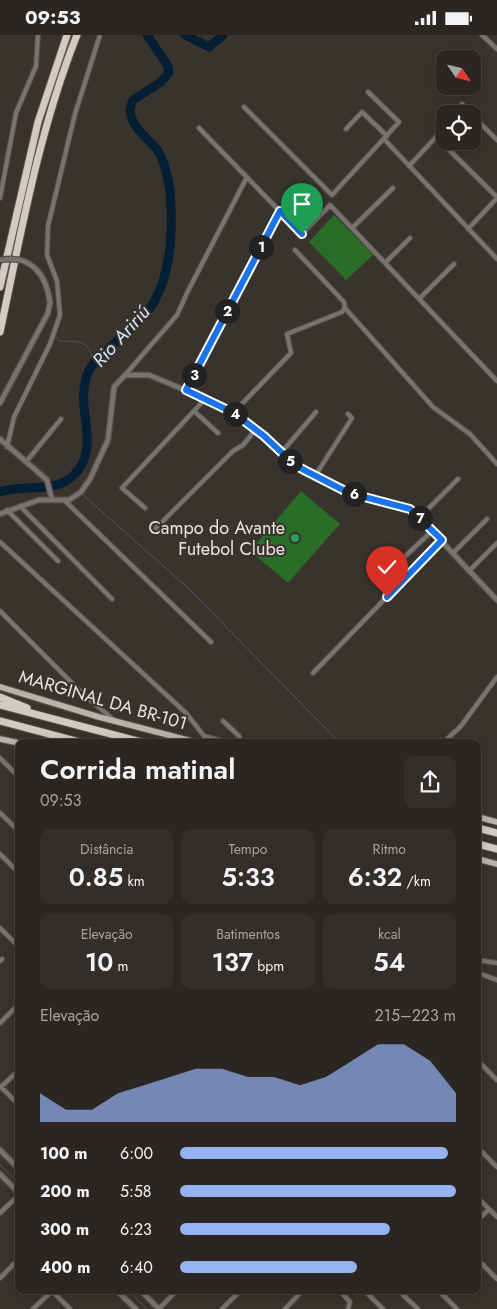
<!DOCTYPE html>
<html lang="pt">
<meta charset="utf-8">
<style>
:root{--surface:#2b2622;--page:#332e2a;--text:#f1f3f6;--muted:#a6a5a5;--line:#474340;--accent:#95b2f1}
body{margin:0;font-family:Jost,sans-serif;background:var(--page);color:var(--text);height:100vh;display:flex;flex-direction:column;font-size:19px;white-space:nowrap}
*{box-sizing:border-box;margin:0}
p{font-size:16px;color:var(--muted)}
.icon{flex:none;width:28px;height:28px;fill:none;stroke:currentColor;stroke-width:2;stroke-linecap:round;stroke-linejoin:round}
.map{position:relative;flex:1;overflow:hidden}
.sheet{position:absolute;left:15px;top:704px;width:466px;height:555px;display:flex;flex-direction:column;background:var(--surface);border-radius:10px;box-shadow:0 2px 12px #0003,0 0 0 1px var(--line)}
.sheet>*{flex:none}
.needle{width:32px;rotate:125deg}
.buttons{position:absolute;left:436px;top:15px;display:grid;gap:10px}
.buttons a{display:grid;place-items:center;width:45px;height:45px;border-radius:10px;background:var(--surface);box-shadow:0 2px 12px #0003,0 0 0 1px var(--line);font-size:25px}
.pin{position:absolute;display:grid;place-items:center;width:42px;height:42px;color:#fff;margin:-51px -21px;border-radius:50% 50% 50% 0;rotate:-45deg;box-shadow:0 0 5px #0007}
.pin .icon{rotate:45deg}
.km{position:absolute;width:25px;height:25px;margin:-12px;border-radius:50%;background:#222;color:#fff;font-size:14px;line-height:25px;text-align:center}
.round{display:grid;place-items:center;flex:none;width:52px;height:52px;border-radius:10px;background:var(--page)}
.head{display:flex;align-items:center;justify-content:space-between;height:85px;padding:0 25px}
h1{font-size:28px;font-weight:600;line-height:38px}
.metrics{display:grid;grid-template-columns:repeat(3,1fr);gap:8px;height:85px;padding:5px 25px}
.metrics div{display:grid;align-content:center;border-radius:10px;background:var(--page);text-align:center}
.metrics b{font-size:25px;font-weight:600}
.metrics small{font-size:14px;font-weight:400}
.metrics p{font-size:14px}
.chart{height:140px;padding:10px 25px}
.chart p{display:flex;justify-content:space-between}
.chart svg{width:100%;height:90px;margin-top:5px;fill:var(--accent);opacity:.7}
ul{padding:0 25px;list-style:none;font-size:16px}
li{display:grid;grid-template-columns:80px 60px 1fr;align-items:center;height:38px}
li i{height:12px;border-radius:6px;background:var(--accent)}
.status{display:flex;justify-content:space-between;align-items:center;height:35px;padding:0 25px;background:var(--surface);direction:ltr}
.status svg{height:14px;fill:currentColor}
.map>svg:first-child{display:block}
.green{fill:#296d28}
.lines{fill:none;stroke-linecap:round;stroke-linejoin:round}
.stream{stroke:#485967;stroke-width:1}
.river{stroke:#041e33;stroke-width:9}
.minor-casing{stroke:#554f4a;stroke-width:6}
.tertiary-casing{stroke:#554f4a;stroke-width:7}
.primary-casing{stroke:#554f4a;stroke-width:8}
.motorway-casing{stroke:#554f4a;stroke-width:9}
.minor{stroke:#787371;stroke-width:4}
.tertiary{stroke:#787371;stroke-width:4.5}
.primary{stroke:#bab2ad;stroke-width:5.5}
.motorway{stroke:#d4cac4;stroke-width:7}
.tertiary-bridge-casing{stroke:#554f4a;stroke-width:7;stroke-linecap:butt}
.tertiary-bridge{stroke:#787371;stroke-width:4.5}
.route-casing{stroke:#fff;stroke-width:10}
.route{stroke:#1a73e8;stroke-width:6}
.leisure-dot{fill:#2e9e5b;stroke:#39332d;stroke-width:2}
.labels{text-anchor:middle;dominant-baseline:central;stroke-width:4;stroke-linejoin:round;paint-order:stroke}
.poi-label{font-size:18px;fill:#e8e4e0;stroke:#39332d;text-anchor:end}
.street-label{font-size:18px;fill:#e8e4e0;stroke:#39332d}
.water-label{font-size:19px;font-style:italic;fill:#d3e6f8;stroke:#39332d}
</style>
<div class="status"><b>09:53</b><svg viewBox="0 0 49 12"><path d="M0 12V9h3v3zM5 12V6h3v6zM10 12V3h3v9zM15 12V0h3v12zM26 1h20v11H26zM47 4h2v5h-2z"/></svg></div>
<div class="map">
<svg width="497" height="1274" viewBox="0 0 497 1274">
<rect width="100%" height="100%" fill="#39332d"/>
<path class="green" d="M334,180L373,220L346,245L309,207Z
M301,456L340,489L288,548L250,516Z"/>
<g class="lines">
<path class="stream" d="M56,302L60,306C81,307 88,304 94,328
M82,459L188,553L340,708
M0,1130L19,1148
M127,1255L146,1273"/>
<path class="river" d="M185,0L209,12L223,0
M0,457C23,449 54,459 73,441C102,413 76,376 86,343C90,328 106,316 117,306C129,294 145,282 154,267C172,235 173,192 170,156C168,143 165,127 158,116C147,101 122,87 133,65L161,47L169,37L168,31L147,0"/>
<g class="minor-casing">
<path id="minor" d="M482,0L497,14
M462,69L472,79
M244,72L332,160L399,87L368,57
M472,80L497,105
M199,93L302,199L330,170L497,346
M346,94L362,77L387,101
M384,104L497,224
M409,131L436,102L497,162
M0,163L16,78L36,31L38,0
M352,193L393,153
M468,194L497,163
M385,228L410,203
M419,264L454,229
M345,273L433,372L470,399L497,429
M125,340L177,280L188,256L247,142
M186,355L280,176
M194,376L218,398
M234,377L291,318L287,299L342,277L345,273L344,267L295,215
M7,412L14,382L50,309L60,280L57,246L47,220L48,191L75,79L100,0
M281,418L316,377
M26,427L61,384
M315,441L352,383L348,379
M64,465L211,607
M20,471L112,564
M145,473L122,453L206,363
M7,475L58,526
M420,482L458,444
M156,493L233,416L243,410L256,394
M0,507L186,678L204,701L229,708
M453,518L487,484
M396,530L433,495
M469,536L497,508
M0,576L82,658L114,685
M313,638L442,505
M223,686L239,701L241,708
M443,708L461,691L497,642
M0,723L19,742
M0,778L19,796
M0,819L19,838
M0,893L19,912
M478,925L497,928
M0,926L2,924
M478,938L497,945
M0,988L19,969
M478,1026L497,1045
M0,1051L19,1070
M1,1052L19,1035
M478,1113L497,1132
M478,1163L497,1182
M0,1178L19,1160
M478,1185L489,1174
M478,1225L497,1244
M0,1243L19,1224
M51,1255L70,1274
M339,1255L350,1267L348,1274
M364,1255L383,1274
M408,1255L403,1260L418,1274
M438,1255L457,1274
M33,1274L52,1256
M159,1274L177,1255
M222,1274L241,1255
M285,1274L303,1255"/>
</g>
<g class="tertiary-casing">
<path id="tertiary" d="M0,368L48,278L50,267
M0,404L47,445L52,465
M0,479L39,465H69L81,457L90,444L108,405L114,352L125,340H149L216,368L256,394L291,427L306,436L349,458L410,473L497,565
M0,1115L19,1134
M0,1139L19,1158
M116,1255L136,1274
M140,1255L159,1274"/>
</g>
<g class="primary-casing">
<path id="primary" d="M0,652L99,682L199,708
M0,704L19,708
M478,782L497,787
M478,824L497,829"/>
</g>
<g class="motorway-casing">
<path id="motorway" d="M0,252L38,87L67,0
M0,297C21,198 39,95 77,0
M0,662L27,673
M0,670L145,708
M0,686L83,708
M478,793L497,798
M478,809L497,814"/>
</g>
<use href="#minor" class="minor"/>
<use href="#tertiary" class="tertiary"/>
<use href="#primary" class="primary"/>
<use href="#motorway" class="motorway"/>
<g class="tertiary-bridge-casing">
<path id="tertiary-bridge" d="M0,225C31,219 46,239 50,267"/>
</g>
<use href="#tertiary-bridge" class="tertiary-bridge"/>
</g>
<g class="lines">
<g class="route-casing">
<path id="route" d="M302,199L280,176L186,355L234,378L264,401L295,430L306,436L349,458L410,474L442,505L387,562"/>
</g>
<use href="#route" class="route"/>
</g>
<circle class="leisure-dot" cx="295" cy="503" r="5"/>
<g class="labels">
<g class="poi-label">
<text x="285" y="493">Campo do Avante<tspan x="285" dy="21">Futebol Clube</tspan></text>
</g>
<g class="street-label">
<text transform="translate(103 665) rotate(16)">MARGINAL DA BR-101</text>
</g>
<g class="water-label">
<text transform="translate(121 301) rotate(-48)">Rio Aririú</text>
</g>
</g>
</svg>
<div class="buttons">
<a><svg class="needle" viewBox="-14 -14 28 28"><path d="M0-13l5 13h-10z" fill="#e53935"/><path d="M0 13l5-13h-10z" fill="#a6a5a5"/></svg></a>
<a><svg class="icon" aria-label="locate" viewBox="0 0 24 24"><circle cx="12" cy="12" r="6"/><path d="M12 2v4M12 18v4M2 12h4M18 12h4"/></svg></a>
</div>
<div class="pin" style="left:302px;top:199px;background:#1e9e55"><svg class="icon" aria-label="arrive" viewBox="0 0 24 24"><path d="M6 21V4h12l-3 4 3 4H6"/></svg></div>
<div class="pin" style="left:387px;top:562px;background:#d93025"><svg class="icon" aria-label="check" viewBox="0 0 24 24"><path d="M5 12l5 5 9-10"/></svg></div>
<b class="km" style="left:261px;top:212px">1</b>
<b class="km" style="left:227px;top:276px">2</b>
<b class="km" style="left:194px;top:340px">3</b>
<b class="km" style="left:235px;top:379px">4</b>
<b class="km" style="left:290px;top:426px">5</b>
<b class="km" style="left:354px;top:459px">6</b>
<b class="km" style="left:420px;top:483px">7</b>
<section class="sheet">
<div class="head"><div><h1>Corrida matinal</h1><p>09:53</p></div><a class="round"><svg class="icon" aria-label="share" viewBox="0 0 24 24"><path d="M12 15V3M7 8l5-5 5 5M5 13v7h14v-7"/></svg></a></div>
<div class="metrics">
<div><p>Distância</p><b>0.85<small> km</small></b></div>
<div><p>Tempo</p><b>5:33</b></div>
<div><p>Ritmo</p><b>6:32<small> /km</small></b></div>
</div>
<div class="metrics">
<div><p>Elevação</p><b>10<small> m</small></b></div>
<div><p>Batimentos</p><b>137<small> bpm</small></b></div>
<div><p>kcal</p><b>54</b></div>
</div>
<div class="chart"><p><span>Elevação</span>215–223 m</p>
<svg viewBox="0 0 160 44" preserveAspectRatio="none"><path d="M0 44V30L10 38L20 38L30 30L40 26L50 22L60 18L70 18L80 22L90 22L100 26L110 22L120 14L130 6L140 6L150 14L160 30V44z"/></svg>
</div>
<ul>
<li><b>100 m</b>6:00<i style="width:97%"></i></li>
<li><b>200 m</b>5:58<i style="width:100%"></i></li>
<li><b>300 m</b>6:23<i style="width:76%"></i></li>
<li><b>400 m</b>6:40<i style="width:64%"></i></li>
</ul>
</section>
</div>
